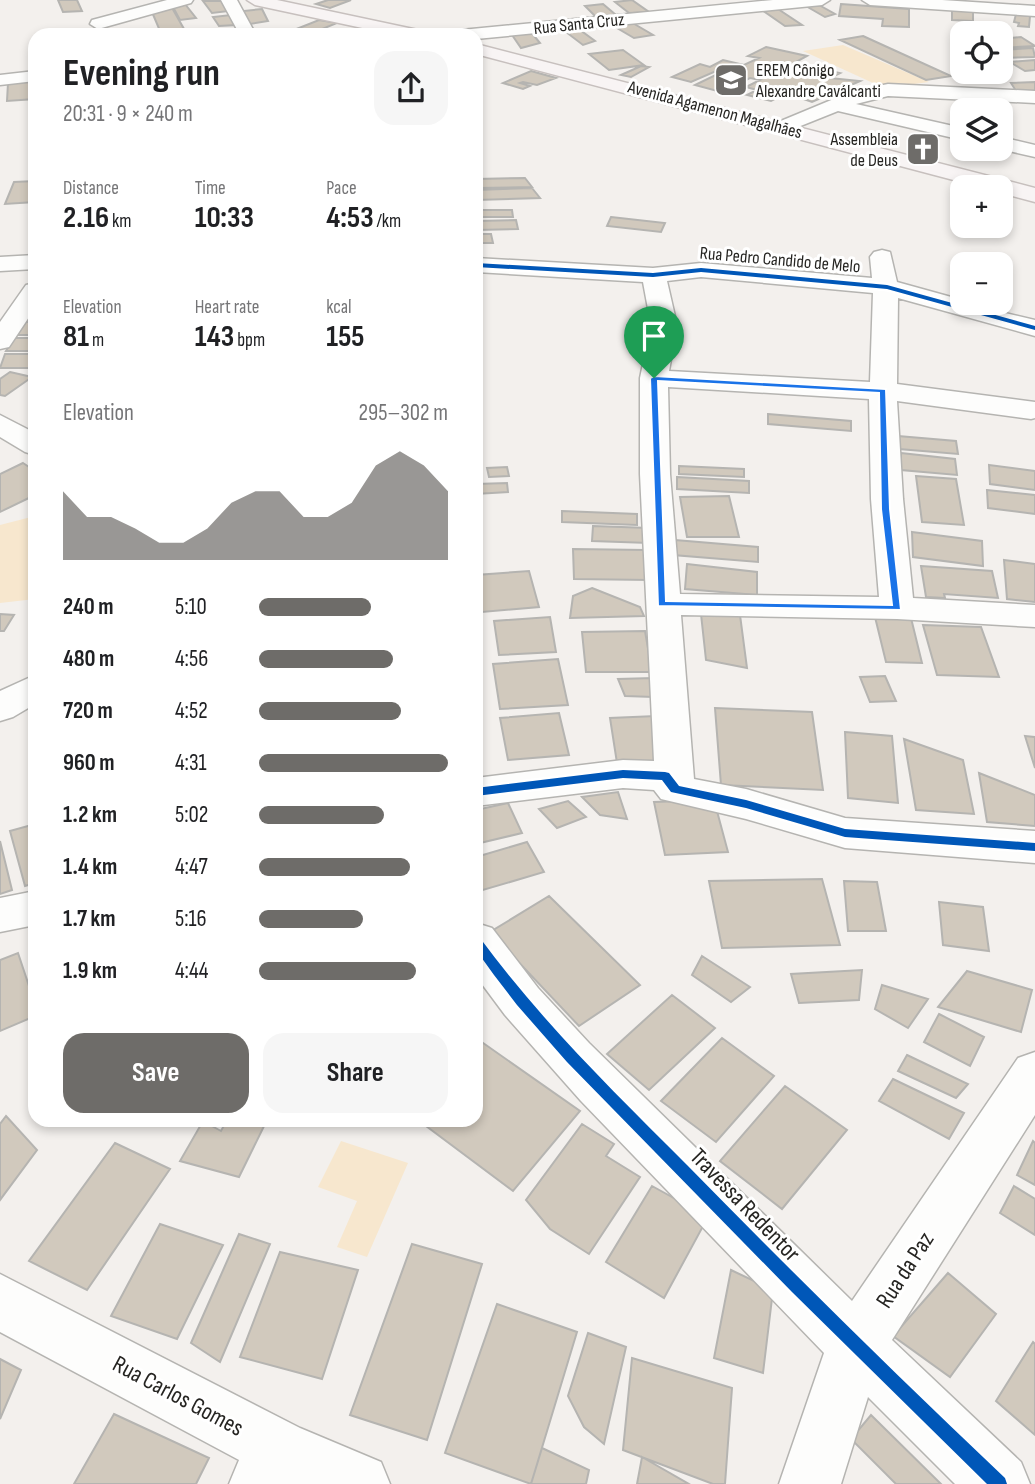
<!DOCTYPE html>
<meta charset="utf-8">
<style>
:root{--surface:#fff;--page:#f6f6f6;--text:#202124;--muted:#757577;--accent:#6e6c69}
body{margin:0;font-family:"Sofia Sans Condensed",sans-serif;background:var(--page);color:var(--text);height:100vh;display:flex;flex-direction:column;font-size:26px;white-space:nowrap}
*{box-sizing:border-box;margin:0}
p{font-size:23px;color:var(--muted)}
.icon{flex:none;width:38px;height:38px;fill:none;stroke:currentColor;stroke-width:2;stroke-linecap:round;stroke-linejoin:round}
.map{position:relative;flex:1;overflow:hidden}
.details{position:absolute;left:28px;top:28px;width:455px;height:1099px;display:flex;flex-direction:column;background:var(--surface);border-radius:21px;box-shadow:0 4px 10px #0003}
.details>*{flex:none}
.fabs{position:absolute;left:950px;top:21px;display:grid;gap:14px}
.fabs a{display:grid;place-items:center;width:63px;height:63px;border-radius:14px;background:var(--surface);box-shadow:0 4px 10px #0003;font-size:35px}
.pin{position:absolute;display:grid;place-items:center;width:60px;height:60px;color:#fff;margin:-72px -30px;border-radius:50% 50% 50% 0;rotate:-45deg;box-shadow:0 0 7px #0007}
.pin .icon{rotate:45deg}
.round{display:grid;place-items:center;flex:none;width:74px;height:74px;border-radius:21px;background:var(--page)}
.overview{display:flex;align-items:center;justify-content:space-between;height:119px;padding:0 35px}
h1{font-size:38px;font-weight:700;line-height:52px}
.figures{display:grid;grid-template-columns:repeat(3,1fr);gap:10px;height:119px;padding:7px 35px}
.figures div{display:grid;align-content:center}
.figures b{font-size:30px;font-weight:700}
.figures small{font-size:19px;font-weight:400}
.figures p{font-size:19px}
.chart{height:196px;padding:14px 35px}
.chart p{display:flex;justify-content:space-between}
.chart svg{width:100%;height:126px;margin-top:7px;fill:var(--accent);opacity:.7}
.cta{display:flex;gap:14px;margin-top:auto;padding:14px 35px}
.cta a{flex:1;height:80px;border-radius:21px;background:var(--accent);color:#fff;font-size:28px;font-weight:700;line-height:80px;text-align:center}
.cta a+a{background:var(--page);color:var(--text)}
ul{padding:0 35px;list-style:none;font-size:23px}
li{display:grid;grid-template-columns:112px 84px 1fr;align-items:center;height:52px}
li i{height:18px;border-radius:9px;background:var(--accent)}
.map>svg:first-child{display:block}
.green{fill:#f7e7ce}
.building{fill:#d1c9bd;stroke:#b5b4b1;stroke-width:2}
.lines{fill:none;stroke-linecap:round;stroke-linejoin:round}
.minor-casing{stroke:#b5b4b1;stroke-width:3}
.major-casing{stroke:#c7c0be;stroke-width:3}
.minor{fill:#fdfdfc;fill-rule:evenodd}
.major{fill:#f8f4f4;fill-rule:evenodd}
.cycleway-casing{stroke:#fff;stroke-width:5}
.cycleway{fill:#0057b8;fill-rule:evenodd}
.route{fill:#1a73e8;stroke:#fff;stroke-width:2;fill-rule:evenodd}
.labels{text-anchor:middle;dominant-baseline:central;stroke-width:6;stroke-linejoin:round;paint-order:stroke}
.far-street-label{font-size:18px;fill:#262522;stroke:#fff}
.far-poi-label{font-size:18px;fill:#262522;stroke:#fff;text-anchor:start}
.near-street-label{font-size:24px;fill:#262522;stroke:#fff}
</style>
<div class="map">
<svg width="1035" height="1484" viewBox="0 0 1035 1484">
<rect width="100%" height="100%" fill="#f3f0ed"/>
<path class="green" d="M843,45L929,82L884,88L803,51Z
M35,516V599L0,603V525Z
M341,1141L408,1163L367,1257L337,1247L357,1201L318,1187Z"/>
<path class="building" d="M58,0H77L82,11L63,12Z
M328,0H351L330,8L316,4Z
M632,0L649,12L629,13L615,2Z
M203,1H224L229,11L212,13Z
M185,4L196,18L180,20L173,7Z
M603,4L616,15L596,17L585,6Z
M841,4L909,9V27L882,26L883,19L839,16Z
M819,5L835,14L825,17L806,6Z
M171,6L184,29L160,31L152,12Z
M952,8L973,9V21L952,20Z
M262,9L268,21L250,24L243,11Z
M778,9L802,25L785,26L762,10Z
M1016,14L1030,16L1029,27L1018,26L1019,23L1014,22Z
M231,15L237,25L219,26L213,17Z
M319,20L337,23L315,32L294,30Z
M631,22L653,35L634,38L612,25Z
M576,27L595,41L583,45L562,29Z
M213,29L216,35H182L181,32Z
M530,31L540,43L521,48L510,32Z
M863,36L951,76L926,80L840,40Z
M1021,37L1035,46L1001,48V39Z
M766,47L807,56L794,63L840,73L830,78L860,81L812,102L786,93L771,101L747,95L757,90L746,87L760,80L750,78L721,92L695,85L722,72L716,71L691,82L672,77L700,64L710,67L723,60L744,65L759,58L748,56Z
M1033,48L1035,57L1001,58V50Z
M623,50L644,65L609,70L589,54Z
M1035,60V70L1025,71L1010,62Z
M641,66L649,67L631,77L621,75Z
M531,71L556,78L537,85L523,82L520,83L530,86L523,89L503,83Z
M35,80V99L7,101L8,83Z
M1035,82V94H1018L1011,83Z
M525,178L532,187L476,188V179Z
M35,181V202L5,204L14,182Z
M532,188L540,198L476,200V190Z
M476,210H512L513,217H476Z
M611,217L665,223L661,232L607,226Z
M516,220L518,229L476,230V221Z
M476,234H491L493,243H476Z
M25,322H35V335H17Z
M14,338H35V351H6Z
M5,354H35V368H0Z
M10,372L32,377L5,396L0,395V379Z
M768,414L851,421V431L768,424Z
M898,436L956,441L958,454L899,449Z
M901,453L955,459L957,475L901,470Z
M23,463L35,471V495L0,512V474Z
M989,465L1035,471V490L990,484Z
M679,466L744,469V477L679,474Z
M507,467L509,476L489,477L487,468Z
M916,476L956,479L964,525L922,522Z
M677,477L749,481V493L677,489Z
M507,483L508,492L476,494V484Z
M987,490L1035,495V514L988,508Z
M729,496L739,537H687L680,497Z
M562,511L637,514V525L562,522Z
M593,526L649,528V543L592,541Z
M912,532L982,541L983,566L913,557Z
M675,540L758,547V562L673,555Z
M573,549L646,550L649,580L574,579Z
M1004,560L1035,564V602L1007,599Z
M687,564L757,572V595L685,589Z
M921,566L992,571L998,598L944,594L945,598L926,597Z
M529,571L539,607L482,612L476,575Z
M592,588L640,607L644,616L570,618L573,596Z
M0,614L14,615L4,631H0Z
M701,614L740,615L747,668L706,660Z
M550,617L556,652L499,655L494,621Z
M875,617L911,618L922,663L886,662Z
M923,625L981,627L999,677L937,675Z
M645,631L652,672H586L582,632Z
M558,659L568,705L500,709L493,664Z
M885,676L896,701L870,702L860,677Z
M653,678V697L625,696L618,679Z
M715,708L812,712L823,790L721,785Z
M559,713L569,755L508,760L500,718Z
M656,716L665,761L617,763L610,718Z
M845,732L892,736L898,803L848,798Z
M1025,736L1035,737V768Z
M904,739L963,760L974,814L916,810Z
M979,773L1035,795V826L987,822Z
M618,792L627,819L600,815L582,797Z
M714,800L728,852L665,855L654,802Z
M568,801L586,817L557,828L539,809Z
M508,803L522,833L476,844V810Z
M35,824V883L25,886L10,831Z
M0,841L12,890L0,894Z
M527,842L544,872L476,892V857Z
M822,879L840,945L722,948L709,881Z
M844,881L877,882L886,931H848Z
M549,896L640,985L579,1026L490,932Z
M939,902L983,907L989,951L943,945Z
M18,953L35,1004V1016L0,1031V960Z
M702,956L750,987L731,1002L692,975Z
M862,970L859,1000L799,1003L791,974Z
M967,971L1032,990L1021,1032L938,1007Z
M882,985L928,999L908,1028L875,1009Z
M672,995L715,1028L649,1090L607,1054Z
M939,1014L984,1037L970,1066L924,1042Z
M476,1038L580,1111L513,1191L418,1120H476Z
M722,1038L774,1076L716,1142L661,1101Z
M907,1055L968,1084L956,1098L898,1071Z
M893,1079L964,1113L949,1139L879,1101Z
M785,1086L847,1130L782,1209L720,1161Z
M6,1116L37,1150L0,1200V1124Z
M227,1120H267L239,1177L180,1161L203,1121L221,1131Z
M582,1124L614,1144L606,1156L640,1177L589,1254L550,1229L526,1200Z
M1033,1141L1035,1143V1185L1017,1175Z
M115,1143L170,1169L87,1290L29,1261Z
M652,1186L708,1217L664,1298L606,1262Z
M1014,1186L1035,1199V1235L1000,1213Z
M160,1224L223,1245L177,1339L111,1316Z
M239,1234L270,1244L220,1362L191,1343Z
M412,1244L482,1264L427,1440L350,1415Z
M280,1252L358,1270L322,1379L240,1357Z
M731,1270L773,1290L763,1373L714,1358Z
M948,1273L996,1314L950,1377L893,1336Z
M497,1304L577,1332L531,1484L445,1453Z
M588,1333L626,1347L604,1444L584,1427L568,1396Z
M1033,1342L1035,1344V1435L996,1401Z
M632,1358L732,1388L725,1484H713L623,1450Z
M0,1359L21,1370L0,1419Z
M114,1414L209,1458L196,1484H74Z
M871,1415L941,1484H896L851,1439Z
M542,1448L589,1470L586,1484H531Z
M642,1457L689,1484H637Z"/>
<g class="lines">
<g class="minor-casing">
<path id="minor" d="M167,0H193L191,3L98,29L90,24L92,20Z
M221,0H237L256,35H240Z
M773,0H830L822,5L476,39V35H453L461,30Z
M862,0H942L1035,6V16L870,5Z
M35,71V81L0,85V75Z
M888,84L1035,91V103L888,96L856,104L962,128V140L838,111L783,133L773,127L776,123L853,91Z
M1001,137L1035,145V157L1000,149Z
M882,250L890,252L897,282L962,300V303L1035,320V336L898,298L897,384L1035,402V418L1031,419L897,401L903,499L913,598L1035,605V627L897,619L681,615L694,779L746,789L845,818L1035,831V863L845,848L746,819L661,799L654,790L623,788L476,806V778L623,760L654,761L640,474V378L651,325L643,282L476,272V258L653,268L701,263L872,278L870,257L874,252ZM701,277L873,293L870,382L669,371L677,325L667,281ZM668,387L869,399L871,499L879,597L680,594L670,474Z
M35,255V269L0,271V257Z
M35,283V308L9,347L0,349V322L26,285Z
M0,415L35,433V455L25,452L0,437Z
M35,675V704L13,717L0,721V691Z
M35,891V925L0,932V898Z
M476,923L492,928L538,988L589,1043L852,1301L1018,1058L1035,1052V1115L892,1340L1021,1462L1030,1484H955L868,1397L841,1484H779L824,1353L581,1101L505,1015L476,976Z
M0,1274L300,1428L381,1462L390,1484H229L239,1460L0,1332Z"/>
</g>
<g class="major-casing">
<path id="major" d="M247,0H277L418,30L426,35H395L255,5Z
M476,44L1035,188V202L1001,193V187H980L476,54Z"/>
</g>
<use href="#minor" class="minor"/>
<use href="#major" class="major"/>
<g class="cycleway-casing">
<path id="cycleway" d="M476,263L653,273L701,268L887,285L1035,326V330L887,289L701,272L653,277L476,267Z
M623,770L665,772L669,773L679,786L746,800L845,829L1035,843V851L845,837L746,808L671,792L662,780L623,778L476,796V788Z
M476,936L480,938C541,1021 614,1092 687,1165C791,1271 897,1376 1005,1478L1007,1484H987L792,1292L567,1062L517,1005L494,975L476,950Z"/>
</g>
<use href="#cycleway" class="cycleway"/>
</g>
<path class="route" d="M654,376L886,389L890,509L901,610L658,606L650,378ZM658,381L879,393L881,509L892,605L666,601Z"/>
<defs>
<g id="school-square" transform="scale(1.75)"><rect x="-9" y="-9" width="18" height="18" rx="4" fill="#6e6c69" stroke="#fff"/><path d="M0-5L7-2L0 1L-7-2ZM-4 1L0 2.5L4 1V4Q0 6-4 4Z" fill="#fff"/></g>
<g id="church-square" transform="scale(1.75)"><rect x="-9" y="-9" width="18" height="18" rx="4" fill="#6e6c69" stroke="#fff"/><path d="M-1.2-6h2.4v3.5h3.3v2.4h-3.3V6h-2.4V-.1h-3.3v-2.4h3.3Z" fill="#fff"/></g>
</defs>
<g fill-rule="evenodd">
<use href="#school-square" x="731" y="80"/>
<use href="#church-square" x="923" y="149"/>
</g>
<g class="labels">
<g class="far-street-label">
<text transform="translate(579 24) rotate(-6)">Rua Santa Cruz</text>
<text transform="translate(715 110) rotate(15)">Avenida Agamenon Magalhães</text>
<text transform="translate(780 260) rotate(5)">Rua Pedro Candido de Melo</text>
</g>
<g class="far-poi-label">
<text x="756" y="70">EREM Cônigo<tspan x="756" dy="21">Alexandre Caválcanti</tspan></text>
<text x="898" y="139" text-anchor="end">Assembleia<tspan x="898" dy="21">de Deus</tspan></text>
</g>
<g class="near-street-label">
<text transform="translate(745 1205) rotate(46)">Travessa Redentor</text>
<text transform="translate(905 1270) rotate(-57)">Rua da Paz</text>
<text transform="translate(178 1396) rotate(28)">Rua Carlos Gomes</text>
</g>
</g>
</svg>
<div class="fabs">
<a><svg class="icon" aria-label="locate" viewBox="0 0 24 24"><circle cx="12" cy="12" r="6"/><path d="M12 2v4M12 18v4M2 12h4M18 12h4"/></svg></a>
<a><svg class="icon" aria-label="layers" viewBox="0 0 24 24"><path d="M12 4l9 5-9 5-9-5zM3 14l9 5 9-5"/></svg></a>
<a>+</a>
<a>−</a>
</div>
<div class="pin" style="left:654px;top:378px;background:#1e9e55"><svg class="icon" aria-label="arrive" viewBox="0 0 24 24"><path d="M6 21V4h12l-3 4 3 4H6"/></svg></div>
<section class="details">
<div class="overview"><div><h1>Evening run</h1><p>20:31 · 9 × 240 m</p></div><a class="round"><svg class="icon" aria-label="share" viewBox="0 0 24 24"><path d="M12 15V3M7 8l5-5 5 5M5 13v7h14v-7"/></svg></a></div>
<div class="figures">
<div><p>Distance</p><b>2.16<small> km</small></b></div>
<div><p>Time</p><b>10:33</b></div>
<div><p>Pace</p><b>4:53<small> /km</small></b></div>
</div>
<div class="figures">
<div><p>Elevation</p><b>81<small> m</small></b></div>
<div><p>Heart rate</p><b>143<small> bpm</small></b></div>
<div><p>kcal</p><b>155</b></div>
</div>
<div class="chart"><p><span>Elevation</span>295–302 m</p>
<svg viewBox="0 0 160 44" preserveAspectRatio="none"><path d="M0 44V20L10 29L20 29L30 33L40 38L50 38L60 33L70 24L80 20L90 20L100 29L110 29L120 24L130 11L140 6L150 11L160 20V44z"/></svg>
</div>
<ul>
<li><b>240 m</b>5:10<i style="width:59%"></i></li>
<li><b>480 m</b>4:56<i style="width:71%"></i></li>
<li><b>720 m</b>4:52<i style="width:75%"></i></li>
<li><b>960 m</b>4:31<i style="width:100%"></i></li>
<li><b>1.2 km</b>5:02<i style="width:66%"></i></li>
<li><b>1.4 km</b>4:47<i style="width:80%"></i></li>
<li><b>1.7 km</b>5:16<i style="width:55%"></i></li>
<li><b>1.9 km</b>4:44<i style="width:83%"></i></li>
</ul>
<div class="cta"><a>Save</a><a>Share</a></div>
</section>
</div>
